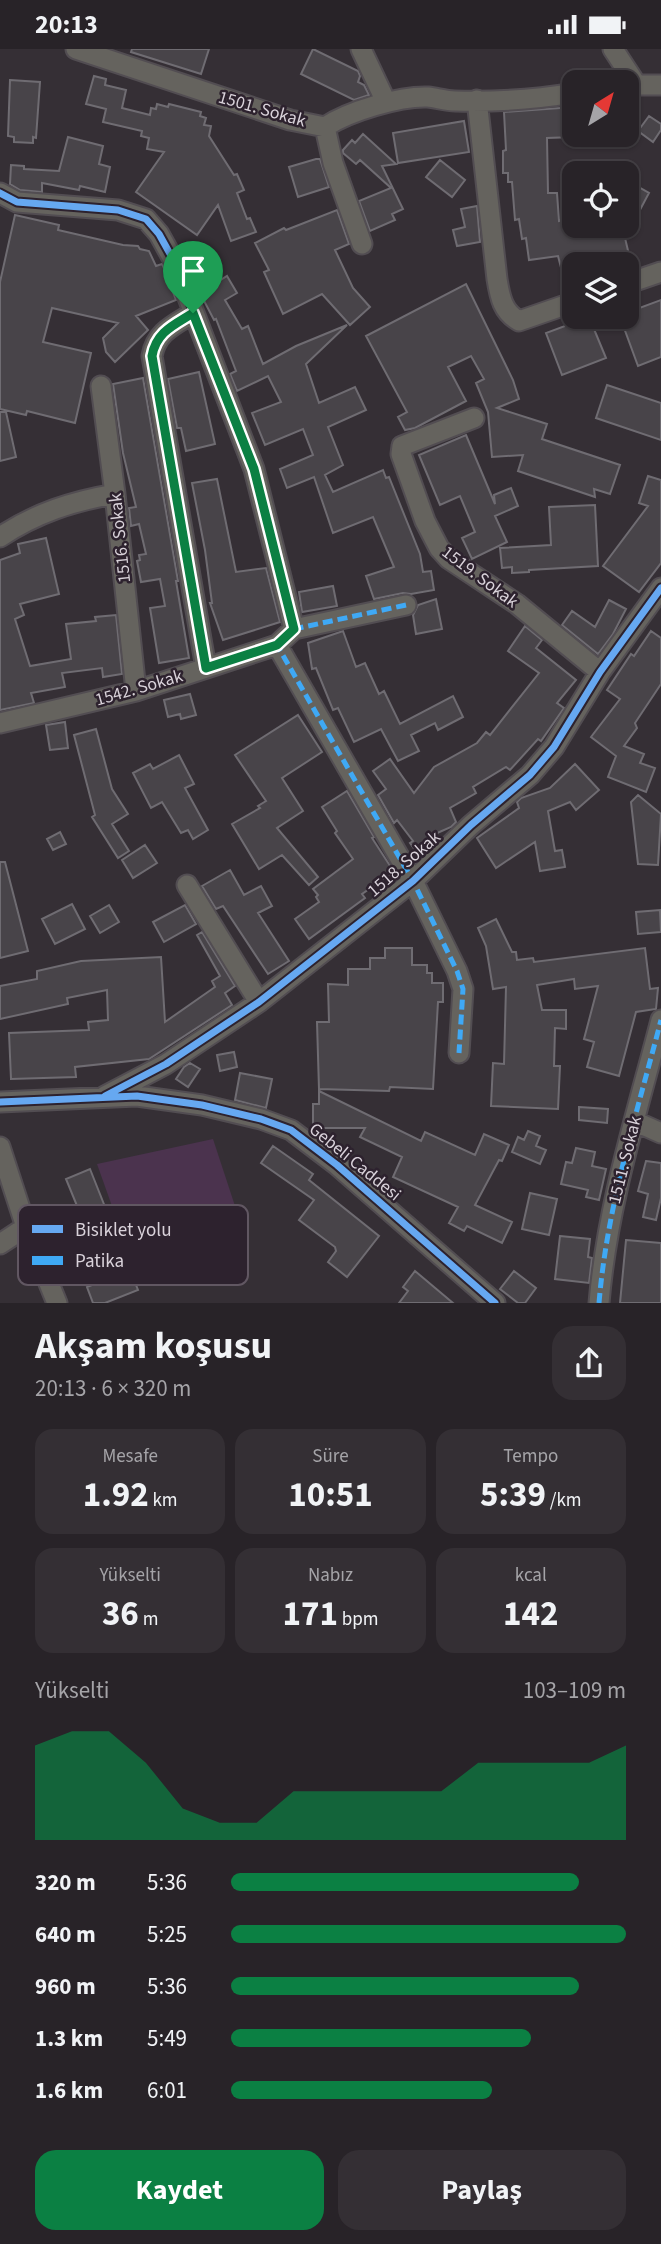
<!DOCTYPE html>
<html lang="tr">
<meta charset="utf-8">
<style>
:root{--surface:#282328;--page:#342f34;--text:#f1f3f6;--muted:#a5a4a8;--line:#444045;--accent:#0b8043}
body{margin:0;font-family:"Source Sans 3",sans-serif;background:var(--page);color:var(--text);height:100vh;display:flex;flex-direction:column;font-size:26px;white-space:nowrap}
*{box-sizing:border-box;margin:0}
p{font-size:23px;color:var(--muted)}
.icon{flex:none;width:38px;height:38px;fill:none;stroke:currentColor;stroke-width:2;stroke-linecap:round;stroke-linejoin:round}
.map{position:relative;height:1254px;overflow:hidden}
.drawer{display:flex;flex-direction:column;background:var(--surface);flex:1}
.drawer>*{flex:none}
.needle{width:46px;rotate:37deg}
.controls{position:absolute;left:562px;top:21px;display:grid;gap:14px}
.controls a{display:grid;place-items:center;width:77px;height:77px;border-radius:14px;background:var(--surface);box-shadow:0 2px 5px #0004,0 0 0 2px var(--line);font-size:35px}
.pin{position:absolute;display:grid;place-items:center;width:60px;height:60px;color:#fff;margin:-72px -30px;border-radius:50% 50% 50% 0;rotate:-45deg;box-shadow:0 0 7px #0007}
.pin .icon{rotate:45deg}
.round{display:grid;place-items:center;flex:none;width:74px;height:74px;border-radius:21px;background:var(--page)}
.overview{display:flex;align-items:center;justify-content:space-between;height:119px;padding:0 35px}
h1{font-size:38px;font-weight:700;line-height:52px}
.stats{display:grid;grid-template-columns:repeat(3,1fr);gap:10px;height:119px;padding:7px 35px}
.stats div{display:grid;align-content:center;border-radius:18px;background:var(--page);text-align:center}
.stats b{font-size:35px;font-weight:700}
.stats small{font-size:19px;font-weight:400}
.stats p{font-size:19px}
.chart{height:196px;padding:14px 35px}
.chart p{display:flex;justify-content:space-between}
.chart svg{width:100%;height:126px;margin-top:7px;fill:var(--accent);opacity:.7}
.primary-button{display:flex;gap:14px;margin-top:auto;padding:14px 35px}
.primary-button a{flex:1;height:80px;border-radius:21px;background:var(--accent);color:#fff;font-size:28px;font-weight:700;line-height:80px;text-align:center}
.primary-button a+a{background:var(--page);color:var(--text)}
ul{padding:0 35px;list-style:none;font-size:23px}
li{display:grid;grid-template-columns:112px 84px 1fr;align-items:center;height:52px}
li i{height:18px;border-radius:9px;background:var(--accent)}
.status{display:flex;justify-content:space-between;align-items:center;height:49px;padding:0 35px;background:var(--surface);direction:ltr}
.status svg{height:19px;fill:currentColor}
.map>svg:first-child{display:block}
.green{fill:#4b334e}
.building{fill:#484449;stroke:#6f6c72;stroke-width:2}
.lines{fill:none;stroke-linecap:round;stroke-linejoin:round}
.minor-casing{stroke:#524d52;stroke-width:23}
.minor{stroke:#65635e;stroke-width:19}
.quiet{stroke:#3fa9f5;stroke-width:5;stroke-dasharray:10 5;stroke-linecap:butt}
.cycleway-casing{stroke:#2d222e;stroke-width:11}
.cycleway{stroke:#66a8f1;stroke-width:7}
.route-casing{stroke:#fff;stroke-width:14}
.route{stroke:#0b8043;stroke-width:9}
.labels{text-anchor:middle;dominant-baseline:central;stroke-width:5;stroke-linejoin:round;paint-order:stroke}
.street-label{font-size:18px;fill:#d9d2da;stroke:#2d222e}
.key{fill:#2d222e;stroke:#615762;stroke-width:2}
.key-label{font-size:19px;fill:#d9d2da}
</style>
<div class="status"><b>20:13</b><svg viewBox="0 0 49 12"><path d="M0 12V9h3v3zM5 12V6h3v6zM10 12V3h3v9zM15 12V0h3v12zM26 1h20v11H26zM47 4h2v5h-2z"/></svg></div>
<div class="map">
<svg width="661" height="1254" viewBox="0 0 661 1254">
<rect width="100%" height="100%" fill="#352f35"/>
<path class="green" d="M213,1090L236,1160L123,1188L97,1115Z"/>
<path class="building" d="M132,0H209L201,25L131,3Z
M313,0L358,22L360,27L358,33L364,36L369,46L354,51L301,25Z
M94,27L106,30L105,36L126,41L122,59L150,66L151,59L156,60L157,55L168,58L169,55L201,63L200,67L206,69L204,76L211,77L209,87L234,126L237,125L244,141L237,144L247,170L250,169L256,183L231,192L218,156L197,186L136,143L164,103L147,100L149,89L141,87L142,82L103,73L106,60L86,55Z
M10,31L40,33L36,89L33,88V94L14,93V88L8,87Z
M574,58V88L547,89L548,144H557L559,172L574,169V177H626V131L649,144L625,189L630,210L608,215H574V241L567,242L558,207L529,211L526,189L522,190L519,170L515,171L512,133H508V124H503V102L506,101L504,63Z
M649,67L661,75V81L653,93L638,82Z
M464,72L469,103L398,114L393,84Z
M363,85L396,115L382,117L403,160L392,165L395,171L370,182L359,152L391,139L360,111L356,115L343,104V101L352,91L355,94Z
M68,88L103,97L99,115L110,118L105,143L80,137L79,141L42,134V143L20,141L10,135L11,116L24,117V120L59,122Z
M316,110H320L329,138L298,148L289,118Z
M440,111L465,131L452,148L426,128Z
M477,157L480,193L457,197L453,181L465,178L461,160Z
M337,161L349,195L335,201L353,239L370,258L350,276L322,245L283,265L264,223L269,221L255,194L284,179L286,181Z
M15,166L59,176L58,181L123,196L138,197L140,200L149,202L156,217L162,215L163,217L176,251L136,267L148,281L115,313L106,303L103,289L118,274L52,259L43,293L91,304L75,374L27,362L26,366L0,360V233Z
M227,227L237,244L225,251L242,280L248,277L263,315L296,297L347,276L306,315L319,354L355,338L366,361L328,378L343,416L325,426L333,443L383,421L386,429L389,428L420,505L423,523L431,522L434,541L411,545L403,544L374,550L366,527L394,518L373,468L333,484L314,428L287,439L280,420L313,406L303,380L265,396L252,364L281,353L268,327L237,342L230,325L236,322L216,270L214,271L200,244Z
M466,235L513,331L519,350L497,359L547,375L542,390L620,416L610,445L594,440L595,448L518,422L523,406L492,408L488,363L476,334L484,330L471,307L448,318L466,352L415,379L405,381L398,368L407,363L366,287Z
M661,251V308L638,317L620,268H626V264Z
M589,268L606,309L562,326L546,284Z
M199,323L215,395L186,402L181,379H177L168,330Z
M143,329L178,532H176L189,609L159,614L150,559L165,557L160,530L141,533L137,512L140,511L139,506L146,505L139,475L131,477L129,459L136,458L123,404L113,335Z
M607,336L661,354V391L596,369Z
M0,363H6L16,408L0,412Z
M466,386L495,455L494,446L511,439L518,457L495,467L507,493L472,510L462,489L475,483L460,447L440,456L419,406Z
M648,427L661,431V514L639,543L603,517L648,457L639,454Z
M217,430L236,523L266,519L280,573L223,591L210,554H212L205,501L192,434Z
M595,456L598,517L529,521V523L512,524V518L502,519L500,499L551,496L549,458Z
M46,489L59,545L20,555L24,566L15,570L30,617L71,610L66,575L96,572L95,568L116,566L122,625L103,628L102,619L62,624L65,638L31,644L34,654L0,661V511L20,504L18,495Z
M333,537L337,557L302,563L299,543Z
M436,550L442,580L416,585L413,566L418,556Z
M609,551L626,560L613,585L598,605L562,576L572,562L595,578Z
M525,577L542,591L536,599L576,631L557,654L564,659L541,692L538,690L510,721L506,718L473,738L476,744L450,759L456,773L451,778L435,785L439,790L423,805H418L410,794L413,792L397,771L394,774L378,746L386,740L373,722L390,710L414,744L434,718L477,694L486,683L490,686L539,624L508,602Z
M343,582L356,618L365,614L379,645L384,642L400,675L453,647L463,668L438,681L435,674L411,686L419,702L398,712L381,680L354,693L338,659L333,661L316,619L312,620L308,594Z
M651,582L661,589V635L635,674L637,679L624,697L644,705L640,714L655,719L646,743L608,728L616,707L591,688L620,650L607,641L631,605L634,607Z
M190,645L196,666L181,670L180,665L168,668L164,651Z
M298,666L322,703L282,729L303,762L277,779L318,828L309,836L282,806L259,820L232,775L260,759L258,757L266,752L235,706Z
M65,673L68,699L50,701L46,676Z
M96,680L112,740L128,765L112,775L129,802L118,809L92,768L95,766L74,686Z
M179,706L194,735L185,739L208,781L193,790L188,781L181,784L162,753L151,759L133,724L150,715L153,720Z
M575,715L599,741L576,761L570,753L548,762L555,802L562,801L565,818L540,822L535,793L496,819L477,789L519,759L517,753L521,749L550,739Z
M347,742L374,788L372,789L394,823L362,845L365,849L309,890L295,870L319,853L316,848L318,846L313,840L353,810L335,784L337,782L322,758Z
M638,746L661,765L658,816L638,815L631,753Z
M60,783L66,795L53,801L47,790Z
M145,796L157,814L133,829L122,811Z
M0,813H5L28,902L0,909Z
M230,821L244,846L261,837L272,857L258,864L289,912L268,925L223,857L216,860L202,837Z
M72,855L85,880L55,895L42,870Z
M109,856L119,873L100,884L90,867Z
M185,856L196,875L164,893L153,873Z
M660,861L661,883L638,885L636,863Z
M496,870L512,903H516L517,911L533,909L534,913L645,899L650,940L658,939L656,960L636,963L619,1027L587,1018L594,993L584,990L598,937L575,940L574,930L537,936L542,961H566V980L555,979L554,1017H560L558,1060L491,1057L493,1014L504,1015L506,938L493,940L486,897L478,879Z
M202,883L235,937L225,944L232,956L149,1010L75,1018L76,1028L11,1030L9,984L89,981L88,973L108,971L107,941L67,949L68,955L0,970V937L37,930V922L81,912L161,908L165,973L215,938L212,932L220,927L197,886Z
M385,899H412V916H427V924H432V934H443V953H438L433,1040L390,1038L389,1042L319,1040L317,973H329L328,935L348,936V920H370V909H385Z
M234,1003L237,1018L220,1022L217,1006Z
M190,1014L200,1020L188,1038L176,1030L184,1018Z
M240,1024L272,1030L266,1059L235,1051Z
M319,1042L421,1092L425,1083L475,1106L484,1085L509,1096L502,1112L499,1111L475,1156L512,1173L502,1194L467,1177L464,1182L449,1174L458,1158L393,1128L402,1108L360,1088L365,1079H313V1055H319Z
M579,1058L608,1060L607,1074L579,1071Z
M528,1082L540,1087L536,1097L546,1101L540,1115L512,1103L518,1088L524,1091Z
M273,1097L313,1125L309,1131L379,1187L347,1228L328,1213L336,1202L335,1198L299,1171L314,1151L261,1114Z
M576,1099L595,1103L592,1117L606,1120L599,1151L586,1148L588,1141L561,1135L566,1113L572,1114Z
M646,1112L661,1114V1149L656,1171L643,1168L648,1145L638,1142Z
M90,1120L138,1241L105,1254H93L87,1238L107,1230L66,1130Z
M530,1144L557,1150L549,1186L522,1180Z
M560,1187L590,1190L588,1208L592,1209L589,1234L555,1230Z
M626,1191L661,1194V1254H620Z
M415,1222L453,1254H399L408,1242L403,1238Z
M514,1222L536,1239L525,1254H518L500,1240Z"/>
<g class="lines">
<g class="minor-casing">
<path id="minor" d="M76,0L290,71L325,78C349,62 400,47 428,48C437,49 446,52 455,52C492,53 538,50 574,44
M361,0L386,53
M613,0L636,35
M626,36H661
M477,51L497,230C500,249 503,263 519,272L574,253
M325,78L333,114L362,195
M0,144L17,153L118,161L146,170L159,185L174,212L254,420L294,580
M626,235L661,223
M193,264C174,276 156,283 152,307L206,619
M101,337L115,445L136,642
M474,369L402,397L401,405L425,472L439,499L449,510L517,555L600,623
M0,488C36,464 73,452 115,445
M277,596L413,832L457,922L463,940L459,1004
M0,674L136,642L277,596L294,580L406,556
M187,836L259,953
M105,1047L166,1015L259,953L413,832L471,776L530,726L554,698L600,623L661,539
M0,1053L137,1047L202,1056L261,1070L291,1081L337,1116L495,1254
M634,1072L661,1084
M0,1098L26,1178L57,1254
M0,1195L26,1178
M599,1254C607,1157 637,1064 661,971"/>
</g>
<use href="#minor" class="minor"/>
<path class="quiet" d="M193,264C174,276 156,283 152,307L206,619
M406,556L294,580L277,596L413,832L457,922L463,940L459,1004
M599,1254C607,1157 637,1064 661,971"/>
<g class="cycleway-casing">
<path id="cycleway" d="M0,144L17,153L118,161L146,170L159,185L174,212L254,420L294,580
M105,1047L166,1015L259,953L413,832L471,776L530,726L554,698L600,623L661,539
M0,1053L137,1047L202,1056L261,1070L291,1081L337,1116L495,1254"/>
</g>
<use href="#cycleway" class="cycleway"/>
</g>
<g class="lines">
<g class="route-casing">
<path id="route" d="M193,264L254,420L294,580L277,596L206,619L152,307C156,283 174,276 193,264Z"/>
</g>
<use href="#route" class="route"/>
</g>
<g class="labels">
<g class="street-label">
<text transform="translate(262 60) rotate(16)">1501. Sokak</text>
<text transform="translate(120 489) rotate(-96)">1516. Sokak</text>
<text transform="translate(480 528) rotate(37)">1519. Sokak</text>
<text transform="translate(139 639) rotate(-16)">1542. Sokak</text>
<text transform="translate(404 815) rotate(-41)">1518. Sokak</text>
<text transform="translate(625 1111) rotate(-76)">1511. Sokak</text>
<text transform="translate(355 1113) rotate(39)">Gebeli Caddesi</text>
</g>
</g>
<rect x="18" y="1156" width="230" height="80" rx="10" class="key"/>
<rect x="32" y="1176" width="31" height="8" fill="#66a8f1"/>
<rect x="32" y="1207" width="31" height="9" fill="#3fa9f5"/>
<g class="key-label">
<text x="75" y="1187">Bisiklet yolu</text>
<text x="75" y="1218">Patika</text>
</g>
</svg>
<div class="controls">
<a><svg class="needle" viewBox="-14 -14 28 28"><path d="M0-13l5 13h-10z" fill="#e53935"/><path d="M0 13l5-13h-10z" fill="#a5a4a8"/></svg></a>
<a><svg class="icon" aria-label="locate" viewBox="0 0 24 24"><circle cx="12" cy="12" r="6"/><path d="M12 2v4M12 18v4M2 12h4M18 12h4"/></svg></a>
<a><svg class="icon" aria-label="layers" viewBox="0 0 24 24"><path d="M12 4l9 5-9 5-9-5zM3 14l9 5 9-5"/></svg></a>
</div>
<div class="pin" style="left:193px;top:264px;background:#1e9e55"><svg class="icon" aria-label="arrive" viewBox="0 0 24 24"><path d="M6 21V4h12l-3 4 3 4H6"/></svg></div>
</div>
<section class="drawer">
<div class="overview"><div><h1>Akşam koşusu</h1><p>20:13 · 6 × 320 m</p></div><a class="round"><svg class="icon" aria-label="share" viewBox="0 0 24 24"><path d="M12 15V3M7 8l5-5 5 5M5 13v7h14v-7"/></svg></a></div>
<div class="stats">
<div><p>Mesafe</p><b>1.92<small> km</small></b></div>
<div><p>Süre</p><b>10:51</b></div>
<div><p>Tempo</p><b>5:39<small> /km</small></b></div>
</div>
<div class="stats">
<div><p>Yükselti</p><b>36<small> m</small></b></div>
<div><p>Nabız</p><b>171<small> bpm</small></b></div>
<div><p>kcal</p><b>142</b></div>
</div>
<div class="chart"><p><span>Yükselti</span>103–109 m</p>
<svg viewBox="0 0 160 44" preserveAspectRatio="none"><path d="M0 44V11L10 6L20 6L30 17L40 33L50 38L60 38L70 27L80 27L90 27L100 27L110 27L120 17L130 17L140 17L150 17L160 11V44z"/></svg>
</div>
<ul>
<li><b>320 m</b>5:36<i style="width:88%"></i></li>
<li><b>640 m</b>5:25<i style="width:100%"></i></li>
<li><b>960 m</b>5:36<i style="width:88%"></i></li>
<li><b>1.3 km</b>5:49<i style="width:76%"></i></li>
<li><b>1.6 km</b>6:01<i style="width:66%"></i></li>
</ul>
<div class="primary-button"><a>Kaydet</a><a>Paylaş</a></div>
</section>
